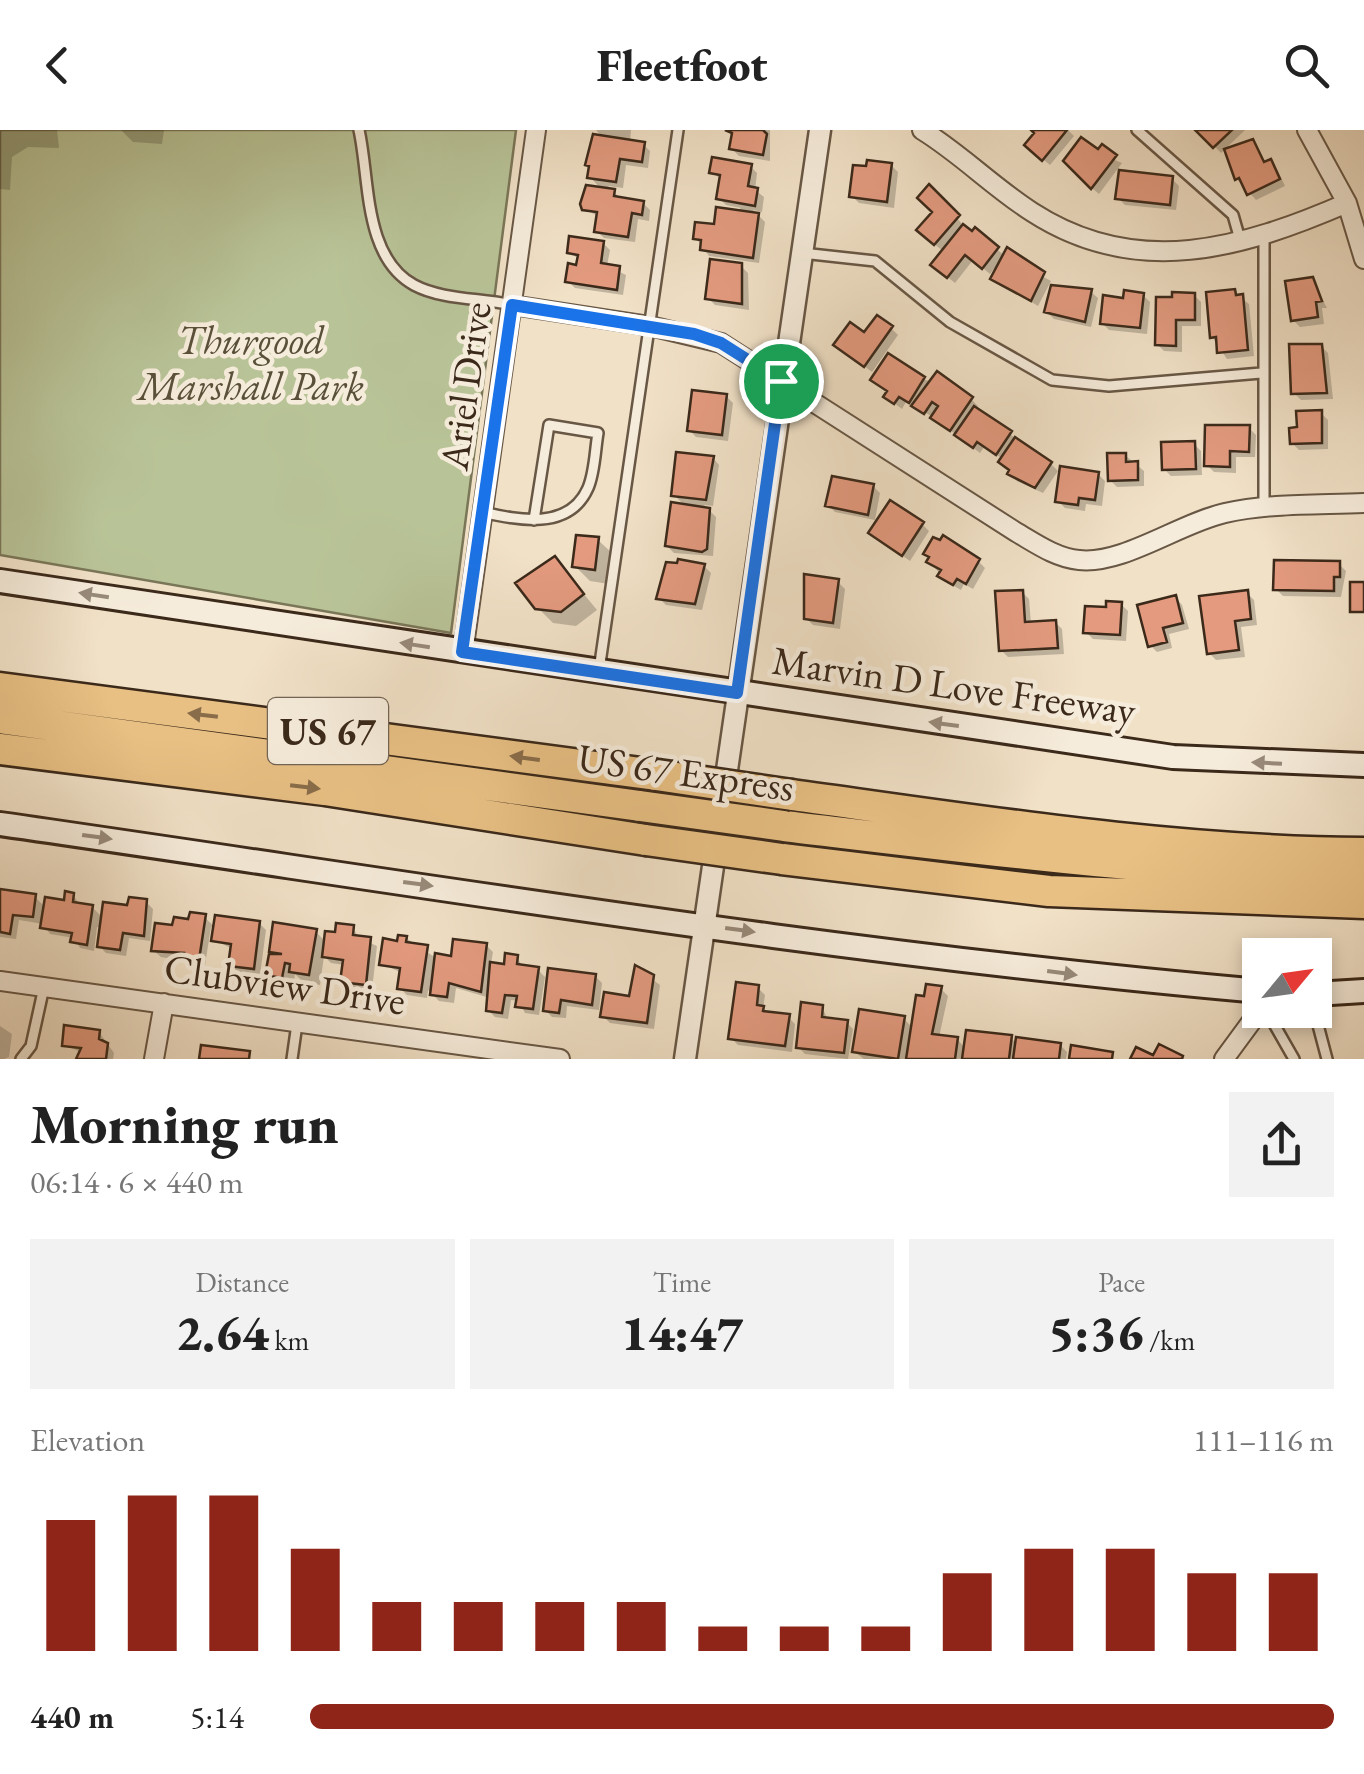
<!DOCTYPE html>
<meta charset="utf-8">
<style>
:root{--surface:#fff;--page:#f2f2f2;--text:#222;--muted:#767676;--accent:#8f2418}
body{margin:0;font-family:"EB Garamond",serif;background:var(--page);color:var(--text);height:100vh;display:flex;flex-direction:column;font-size:38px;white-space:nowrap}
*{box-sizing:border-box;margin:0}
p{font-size:32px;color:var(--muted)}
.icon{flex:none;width:55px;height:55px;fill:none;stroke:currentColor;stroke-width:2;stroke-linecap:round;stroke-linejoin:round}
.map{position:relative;height:929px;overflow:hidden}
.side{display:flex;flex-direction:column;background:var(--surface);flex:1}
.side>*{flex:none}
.needle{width:65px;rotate:61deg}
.controls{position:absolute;left:1242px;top:808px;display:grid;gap:20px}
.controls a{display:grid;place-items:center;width:90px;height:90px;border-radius:0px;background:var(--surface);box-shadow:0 5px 15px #0003;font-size:50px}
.pin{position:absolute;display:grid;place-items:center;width:85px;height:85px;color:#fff;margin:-42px;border:5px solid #fff;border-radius:50%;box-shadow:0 2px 10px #0007}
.round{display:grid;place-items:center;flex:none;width:105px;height:105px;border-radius:0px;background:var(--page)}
.overview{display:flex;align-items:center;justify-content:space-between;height:170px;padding:0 30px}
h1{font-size:55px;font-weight:800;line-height:75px}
.figures{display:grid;grid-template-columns:repeat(3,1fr);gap:15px;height:170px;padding:10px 30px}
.figures div{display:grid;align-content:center;border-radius:0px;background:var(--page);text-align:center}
.figures b{font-size:50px;font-weight:800}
.figures small{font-size:28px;font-weight:400}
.figures p{font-size:28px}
.chart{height:280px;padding:20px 30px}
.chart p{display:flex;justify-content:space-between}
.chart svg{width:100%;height:180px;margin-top:10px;stroke:var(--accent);stroke-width:6}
ul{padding:0 30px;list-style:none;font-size:32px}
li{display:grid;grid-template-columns:160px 120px 1fr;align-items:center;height:75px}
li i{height:25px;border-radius:12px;background:var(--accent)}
header{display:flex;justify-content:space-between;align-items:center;height:130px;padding:0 30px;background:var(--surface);font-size:45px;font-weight:800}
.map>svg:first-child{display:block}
.green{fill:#b8c397;stroke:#7a7658;stroke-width:2.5}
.shadow{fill:#0003}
.building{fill:#e39a7f;stroke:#3b291a;stroke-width:2.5}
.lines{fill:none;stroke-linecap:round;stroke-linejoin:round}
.service-casing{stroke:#685745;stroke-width:14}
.minor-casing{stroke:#685745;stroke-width:22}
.tertiary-casing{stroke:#685745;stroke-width:25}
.secondary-casing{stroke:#3b291a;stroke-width:28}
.motorway-casing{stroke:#3b291a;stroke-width:35}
.service{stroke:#f6ecdb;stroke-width:9}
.minor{stroke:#f6ecdb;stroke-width:18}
.tertiary{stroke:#f6ecdb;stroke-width:20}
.secondary{stroke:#f6ecdb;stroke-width:22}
.motorway{stroke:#e8c084;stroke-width:30}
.motorway-bridge-casing{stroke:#3b291a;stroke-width:35;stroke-linecap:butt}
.motorway-bridge{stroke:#e8c084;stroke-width:30}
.oneway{fill:#988a7a}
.oneway2{fill:#896d4a}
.route-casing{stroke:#fff;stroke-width:20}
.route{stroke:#1a73e8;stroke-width:12}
.labels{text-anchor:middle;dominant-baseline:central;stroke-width:9;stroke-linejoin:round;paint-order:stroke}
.shield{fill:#f6ecdb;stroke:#736454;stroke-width:2.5}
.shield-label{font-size:38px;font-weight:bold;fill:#3b291a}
.park-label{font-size:40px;font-style:italic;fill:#5a5039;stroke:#f6ecdb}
.street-label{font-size:40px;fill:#3b291a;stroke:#f6ecdb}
</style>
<header><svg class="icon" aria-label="back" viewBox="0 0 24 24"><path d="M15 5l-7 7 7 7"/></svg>Fleetfoot<svg class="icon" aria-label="search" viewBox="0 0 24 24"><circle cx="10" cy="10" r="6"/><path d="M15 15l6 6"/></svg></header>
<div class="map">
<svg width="1364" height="929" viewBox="0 0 1364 929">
<rect width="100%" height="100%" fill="#f1e1c7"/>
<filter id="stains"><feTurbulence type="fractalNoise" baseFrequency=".002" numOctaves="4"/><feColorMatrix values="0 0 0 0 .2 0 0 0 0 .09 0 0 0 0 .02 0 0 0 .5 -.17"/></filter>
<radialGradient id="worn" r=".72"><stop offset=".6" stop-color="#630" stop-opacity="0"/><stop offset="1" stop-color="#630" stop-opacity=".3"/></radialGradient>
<path class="green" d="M0,0H516L451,503L0,425Z"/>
<path class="shadow" d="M0,0H57L59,18L28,17L12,27L10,60L0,59Z
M121,0H164L162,14L133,12Z
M596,0H631L630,12L643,14L650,21L648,38L626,35L623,58L608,56L621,69L643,73L650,80L649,91L638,89L635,112L604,108L597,101L599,87L585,79L602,60L590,47L587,34L604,9Z
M727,0H770V31L739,26L732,19L734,7Z
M1033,0H1068L1074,6L1050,35L1034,22L1037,3Z
M1199,0H1245L1221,23Z
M1252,12L1266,34L1277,39L1285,56L1256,70L1237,49Z
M1098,23L1122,33L1099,64L1079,47Z
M891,35L898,42L894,78L859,73L852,66Z
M750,36L757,43L755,60L764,67L762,82L753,80L765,92L759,133L709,126L696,108L741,78L726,75L719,68L722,50L712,42Z
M1172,49L1179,56L1176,80L1125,75L1118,68Z
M929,57L972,105L975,101L1005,126L1051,151L1038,176L993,149L999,132L990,144L973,130L955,153L940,141L944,122L926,107L935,82Z
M603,113L610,120L607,136L626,145L623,165L575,158L568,151L580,130L569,122Z
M741,136L748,143L749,180L715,175L708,168Z
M1312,150L1327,178H1322L1324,194L1300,197L1293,190Z
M1091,162L1098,168L1091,197L1054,189L1047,182Z
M1234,162L1249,174L1254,226L1227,229L1212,207Z
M1143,165L1150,172L1147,204L1109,200L1102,193L1125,170Z
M1194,165L1201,172V196H1182V222L1164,221L1157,214Z
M891,198L898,205L872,242L844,221L865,205Z
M1321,216L1328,223L1333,269L1301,270L1294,263Z
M924,249L971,269L978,276L975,279L1051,334L1058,341L1043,363L1017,351L1003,329L984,317L980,323L933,287L906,272L902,279L886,267Z
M726,266L733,273L728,311L696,307L689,300Z
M1321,283L1328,290V319L1299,320L1292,313L1300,300Z
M1249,298L1256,305L1255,327H1236V343L1214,342L1207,335Z
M1194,314L1201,321L1202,345L1171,346L1164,339Z
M1125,325L1144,341V356L1117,357L1110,350Z
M713,328L719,335L713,376L704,375L716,387L713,426L674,423L667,416L685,376L674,365Z
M1098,344L1105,351L1102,376L1086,374L1085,381L1065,378L1058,371Z
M873,356L880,363L875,390L835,382L828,375Z
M922,394L929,401L910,431L871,403Z
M598,410L613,424L609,454L590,451L575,436Z
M555,429L597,480L576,496L553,493L537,477Z
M929,431H978L985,438L973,459L964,454L961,460L947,452Z
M1339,434L1346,441L1341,467L1283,466L1276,459Z
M680,436H704L711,443L702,480L666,475L659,468Z
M806,447L838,452L845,459L840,499L813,495L806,488Z
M1022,462L1029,469L1031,494L1055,492L1062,499L1064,524L1008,527L1001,520Z
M1247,463L1254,470L1257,495L1241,497L1245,527L1216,530L1209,523Z
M1176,468L1182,475L1189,499L1169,504L1172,518L1157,522L1150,515Z
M1121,474L1128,481L1126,511L1093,509L1086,502Z
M0,762L35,767L46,778L66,773L73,765L80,775L92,777L103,788L146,772L153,779L150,811L129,808L126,826L106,823L99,816L102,798L97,797L94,821L80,818L74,808L50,804L43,794L19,790L16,809L0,807Z
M204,787L216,798L259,793L266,800L260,845L238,842L231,835L233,819L214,810L215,798L211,797L205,835L161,827L154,821L174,798Z
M353,798L359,808L377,816L372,860L349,858L342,851L344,835L331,833L324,826L320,855L303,852L295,844L293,858L279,855L268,844L277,827L272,821L315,801L326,812Z
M406,808L433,826L453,828L486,815L493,822L491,834L506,836L517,827L523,838L538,840L545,847L539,885L525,883L519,871L511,870L508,889L495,887L488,880L490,868L456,858L454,873L439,871L428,860L427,868L407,865L400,858L402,843L382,834Z
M637,838L660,855L654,899L610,893L603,886L631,869Z
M595,846L602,853L599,880L567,876L566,888L552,887L545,880Z
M758,858L765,865L763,879L769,884L788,887L795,894L792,922L738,915L731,908Z
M941,859L948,866L939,907L957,909L966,919L1010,907L1018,915H1060L1067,922L1066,929H864L855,922L903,888L913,898L927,868Z
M822,877L828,890L846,892L853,899L848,929L805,924L798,917Z
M0,896L12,904L9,927L4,929H0Z
M99,902L114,923L113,929H80L83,923L64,915Z"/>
<path class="building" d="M763,0L767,4L763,25L729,19L732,3L725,0Z
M1031,0H1067L1042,31L1024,15L1034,3Z
M1195,0H1232L1213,18Z
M593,4L645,12L642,32L620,29L616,52L587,48L589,36L585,35Z
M1081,7L1098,19L1102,14L1117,25L1091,59L1063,31Z
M1253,9L1264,32L1271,29L1280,49L1247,65L1239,48L1235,50L1224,19Z
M712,27L752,34L748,56L758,58L755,76L716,69L720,45L709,43Z
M867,30L892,33L887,72L849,67L853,35L866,36Z
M1119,40L1173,46L1170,75L1115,69Z
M929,54L960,85L934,115L916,100L932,82L917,68Z
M586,55L615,59L614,66L644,71L642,85L632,83L628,107L594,102L597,82L582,80L580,74Z
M716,77L759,83L753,128L700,120L701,110L693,109L695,92L714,94Z
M963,94L972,101L975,97L999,117L982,139L965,125L947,148L930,135Z
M569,106L604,111L601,133L620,136L617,160L565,152L568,133L576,135L578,125L567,123Z
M1007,117L1045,142L1031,171L990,149Z
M710,129L742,133V174L705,169Z
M1313,147L1322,171L1316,172L1318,187L1291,191L1285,151Z
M1051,155L1092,159L1085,192L1044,182Z
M1235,159L1236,165L1243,164L1248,220L1217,223L1216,207L1210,208L1206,162Z
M1124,160L1144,163L1140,198L1100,194L1103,165L1123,168Z
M1172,162L1195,163V190H1176V216L1155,215L1156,167H1172Z
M877,185L893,196L864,237L833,215L850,192L864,202Z
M1289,214H1322L1327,263L1291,264Z
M888,223L925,247L909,273L899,267L894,274L883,267L887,261L870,250Z
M937,241L973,267L950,301L930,288L938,276L932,272L924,284L911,276Z
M692,260L727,264L722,305L687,301Z
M974,276L1012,301L996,325L977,312L973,318L954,305Z
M1322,280V313L1290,314L1289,298L1297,297L1296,281Z
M1205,295H1250L1249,322L1230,321V337L1204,336Z
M1015,307L1052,332L1035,358L1007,344L1009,340L998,332Z
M1195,311L1196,339L1162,340L1161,312Z
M676,322L714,326L706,370L671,366Z
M1107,323H1126V332L1138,331V350L1108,351Z
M1060,336L1099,342L1095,370L1079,368L1078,375L1055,372Z
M832,346L874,354L868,385L825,376Z
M890,370L924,392L902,426L868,403Z
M671,372L710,378L707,419L702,422L665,416Z
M576,405L599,407L595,440L572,437Z
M943,405L980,429L966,454L957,449L953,455L937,446L941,440L926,432L929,427L923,424L933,407L940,410Z
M555,426L584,464L561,482L535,479L515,453Z
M678,429L705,434L695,474L656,469L666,432L677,433Z
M1274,430L1340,431V447H1334V461L1273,460Z
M804,444L839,449L833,493L804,489Z
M1350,452H1364V482H1350Z
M1023,460L1025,492L1056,490L1058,518L999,521L995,461Z
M1248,460L1251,489L1235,491L1239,520L1207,524L1199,466Z
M1176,465L1183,493L1163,498L1167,512L1148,517L1137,475Z
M1106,471L1122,472L1120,505L1083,503L1085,476L1106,477Z
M0,759L36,764L33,787L13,785L10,804L0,802Z
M65,761L74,763L73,772L93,775L87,815L70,812L72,803L40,798L45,767L64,770Z
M129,767L147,769L144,806L123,803L120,820L97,817L103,772L127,775Z
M190,782L206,784L199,830L183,828L184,823L151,821L155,793L172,795L174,787L188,789Z
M215,785L260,791L254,839L228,836L231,814L211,811Z
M273,792L317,799L309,845L289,842L290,834L285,833L282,848L265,845L269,824H282L269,822Z
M336,793L354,795L353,805L371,807L366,855L340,852L343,830L322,827L325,801L335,802Z
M398,805L407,806L406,812L428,815L421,862L397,859L400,838L379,835L383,808L397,811Z
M453,809L487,813L481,862L449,853L447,867L430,865L435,823L451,826Z
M505,823L518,825L517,834L539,837L533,879L515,877L517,866L505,865L502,883L486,881L490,832L504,834Z
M635,835L654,845L647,893L600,887L604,862L629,866Z
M548,838L596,844L592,875L561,870L559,883L543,881Z
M736,852L759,855L757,875L764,876L763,881L790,884L785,916L728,909Z
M926,854L942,856L932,904L958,907L955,929H906L916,865L924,866Z
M801,872L823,875L822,887L848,890L844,923L796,918Z
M859,879L905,886L898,929L852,922Z
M64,895L100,900L99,909L108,913L106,929H76L81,918L62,916Z
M966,900L1012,905L1009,929H962Z
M1016,907L1061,913L1059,929H1013Z
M1159,914L1183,926L1182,929H1130L1136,917L1153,925Z
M201,915L250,921L249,929H199Z
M1071,915L1113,922L1112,929H1069Z"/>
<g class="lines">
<g class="service-casing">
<path id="service" d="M359,0C370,49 363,127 414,155C442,170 481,168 512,175
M1137,0L1233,85L1241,113
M802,123L875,131L950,192L1052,250L1109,256L1261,243
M1264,377V107
M482,382C518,390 569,401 588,358C595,342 595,320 598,303L549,295L534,390
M599,540L678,0
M1266,880L1294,929
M1314,880L1327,929
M21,929L31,916L44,857
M292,929L297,894"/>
</g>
<g class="minor-casing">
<path id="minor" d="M922,0C961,24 993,57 1032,82C1137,150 1243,118 1347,73
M1307,0L1347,73L1364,129
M512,175L650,196L721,213L1016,402C1035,413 1056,428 1079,430C1123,435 1180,393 1225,383C1270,373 1318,375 1364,373
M463,523L536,0
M0,851L560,929
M154,929L164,873
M1224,929L1260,880"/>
</g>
<g class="tertiary-casing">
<path id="tertiary" d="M685,929L820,0"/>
</g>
<g class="secondary-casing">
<path id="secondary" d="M0,451L1173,627L1364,635
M0,694C419,754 838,824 1260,861
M1315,864L1364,861"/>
</g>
<g class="motorway-casing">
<path id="motorway" d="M0,558L656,645
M0,588L640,676
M0,619L325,660L646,710
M792,665C981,691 1172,722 1364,723
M784,696C977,719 1170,744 1364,747
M782,729L1049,761L1364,773"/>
</g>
<use href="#service" class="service"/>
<use href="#minor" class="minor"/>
<use href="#tertiary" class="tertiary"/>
<use href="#secondary" class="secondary"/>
<use href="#motorway" class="motorway"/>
<g class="motorway-bridge-casing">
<path id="motorway-bridge" d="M656,645L792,665
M640,676L784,696
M646,710L782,729"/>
</g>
<use href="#motorway-bridge" class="motorway-bridge"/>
</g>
<defs><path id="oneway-solid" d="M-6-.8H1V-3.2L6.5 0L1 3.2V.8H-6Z" transform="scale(2.5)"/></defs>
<g class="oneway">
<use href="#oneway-solid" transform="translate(94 465) rotate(-171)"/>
<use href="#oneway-solid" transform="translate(415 515) rotate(-171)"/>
<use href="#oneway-solid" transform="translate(944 594) rotate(-172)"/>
<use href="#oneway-solid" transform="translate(1267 633) rotate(-177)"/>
<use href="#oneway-solid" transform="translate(97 707) rotate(8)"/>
<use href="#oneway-solid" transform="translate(418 754) rotate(8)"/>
<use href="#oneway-solid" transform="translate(740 800) rotate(8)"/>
<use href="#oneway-solid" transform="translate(1062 843) rotate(8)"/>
</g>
<g class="oneway2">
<use href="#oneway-solid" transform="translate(203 585) rotate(-173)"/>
<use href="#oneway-solid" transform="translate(525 628) rotate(-172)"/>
<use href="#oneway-solid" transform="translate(305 657) rotate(7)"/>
</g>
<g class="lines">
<g class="route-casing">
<path id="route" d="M512,175L694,204L721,213L781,251L737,563L462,522Z"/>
</g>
<use href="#route" class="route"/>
</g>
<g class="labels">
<rect class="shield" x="268" y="568" width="120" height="66" rx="8"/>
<g class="shield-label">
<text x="328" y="601">US 67</text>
</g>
<g class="park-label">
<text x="251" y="210">Thurgood<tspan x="251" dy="46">Marshall Park</tspan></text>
</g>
<g class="street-label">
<text transform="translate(465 256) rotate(-82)">Ariel Drive</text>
<text transform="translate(954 555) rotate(8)">Marvin D Love Freeway</text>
<text transform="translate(686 642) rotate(8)">US 67 Express</text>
<text transform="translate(285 854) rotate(8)">Clubview Drive</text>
</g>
</g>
<rect width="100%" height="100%" filter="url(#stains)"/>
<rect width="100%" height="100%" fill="url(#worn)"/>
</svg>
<div class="controls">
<a><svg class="needle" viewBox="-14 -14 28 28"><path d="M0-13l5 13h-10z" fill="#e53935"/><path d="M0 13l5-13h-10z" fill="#767676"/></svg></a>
</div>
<div class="pin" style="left:781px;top:251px;background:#1e9e55"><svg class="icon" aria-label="arrive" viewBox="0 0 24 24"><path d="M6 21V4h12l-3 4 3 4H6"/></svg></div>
</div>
<section class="side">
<div class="overview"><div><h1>Morning run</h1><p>06:14 · 6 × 440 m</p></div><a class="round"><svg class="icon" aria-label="share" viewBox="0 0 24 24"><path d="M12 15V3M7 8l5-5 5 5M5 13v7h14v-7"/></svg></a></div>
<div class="figures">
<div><p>Distance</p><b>2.64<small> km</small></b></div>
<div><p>Time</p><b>14:47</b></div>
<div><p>Pace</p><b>5:36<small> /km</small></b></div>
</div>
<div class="chart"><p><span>Elevation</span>111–116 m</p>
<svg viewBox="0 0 160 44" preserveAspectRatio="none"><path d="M5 44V12M15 44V6M25 44V6M35 44V19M45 44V32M55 44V32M65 44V32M75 44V32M85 44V38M95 44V38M105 44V38M115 44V25M125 44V19M135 44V19M145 44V25M155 44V25"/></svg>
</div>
<ul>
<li><b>440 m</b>5:14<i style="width:100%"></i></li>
</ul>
</section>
